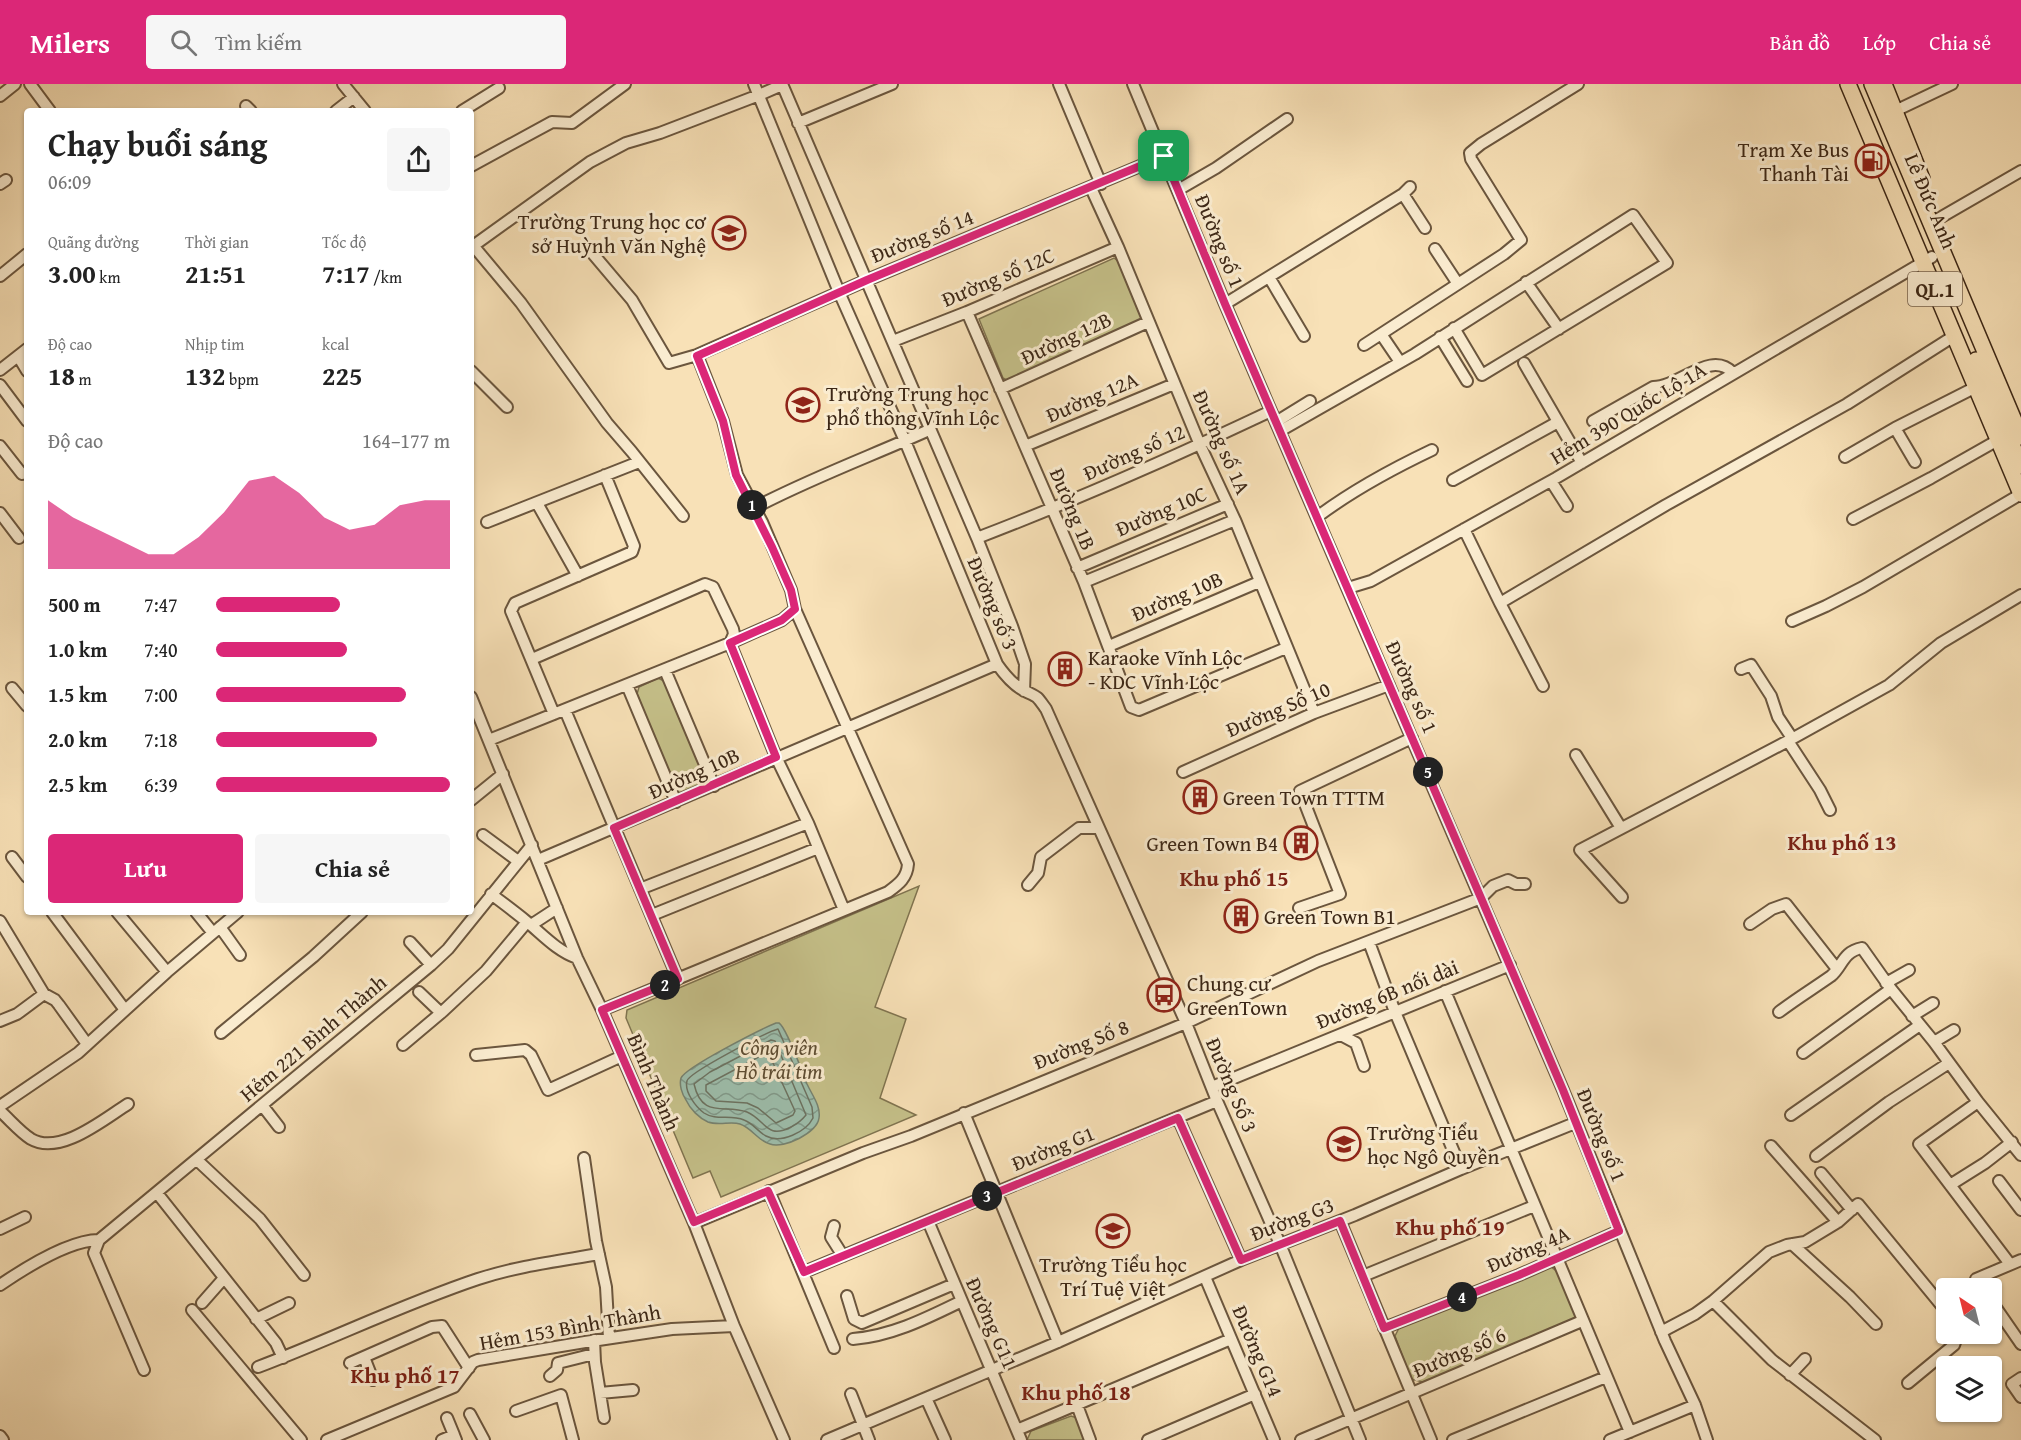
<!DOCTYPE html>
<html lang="vi">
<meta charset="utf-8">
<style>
:root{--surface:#fff;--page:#f6f6f6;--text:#222;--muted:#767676;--accent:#db2777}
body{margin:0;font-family:"Gentium Book Plus",serif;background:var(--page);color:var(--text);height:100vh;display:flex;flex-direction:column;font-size:22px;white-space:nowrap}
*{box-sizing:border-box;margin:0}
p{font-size:20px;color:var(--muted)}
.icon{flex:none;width:33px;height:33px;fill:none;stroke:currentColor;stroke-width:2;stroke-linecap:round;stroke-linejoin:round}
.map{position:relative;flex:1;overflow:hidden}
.side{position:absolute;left:24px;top:24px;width:450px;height:807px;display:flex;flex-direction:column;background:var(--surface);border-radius:6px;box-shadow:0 2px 4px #0004}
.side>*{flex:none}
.needle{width:39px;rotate:325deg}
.controls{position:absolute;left:1936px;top:1194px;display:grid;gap:12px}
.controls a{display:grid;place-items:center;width:66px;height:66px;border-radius:6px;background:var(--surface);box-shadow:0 2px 4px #0004;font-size:30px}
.pin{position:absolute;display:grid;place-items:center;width:51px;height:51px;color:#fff;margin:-26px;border-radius:12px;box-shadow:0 3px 9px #0006}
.km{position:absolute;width:30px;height:30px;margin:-15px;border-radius:50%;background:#222;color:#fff;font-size:16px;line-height:30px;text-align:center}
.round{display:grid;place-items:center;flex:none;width:63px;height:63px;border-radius:6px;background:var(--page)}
.summary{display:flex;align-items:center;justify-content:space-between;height:102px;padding:0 24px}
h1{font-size:33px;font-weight:600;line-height:45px}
.stats{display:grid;grid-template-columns:repeat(3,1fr);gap:9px;height:102px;padding:6px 24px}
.stats div{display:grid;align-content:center}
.stats b{font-size:26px;font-weight:600}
.stats small{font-size:16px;font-weight:400}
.stats p{font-size:16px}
.chart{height:168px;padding:12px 24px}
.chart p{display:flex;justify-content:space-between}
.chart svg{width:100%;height:108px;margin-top:6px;fill:var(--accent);opacity:.7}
.cta{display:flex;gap:12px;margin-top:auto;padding:12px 24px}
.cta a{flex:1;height:69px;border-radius:6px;background:var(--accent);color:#fff;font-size:24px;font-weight:600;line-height:69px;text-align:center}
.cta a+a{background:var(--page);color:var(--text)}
ul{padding:0 24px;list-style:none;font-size:20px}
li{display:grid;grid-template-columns:96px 72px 1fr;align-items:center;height:45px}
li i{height:15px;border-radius:8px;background:var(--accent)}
header{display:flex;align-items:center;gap:36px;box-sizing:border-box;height:84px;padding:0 30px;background:var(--accent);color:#fff}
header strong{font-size:28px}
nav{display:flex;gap:33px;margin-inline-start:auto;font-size:21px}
.search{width:420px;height:54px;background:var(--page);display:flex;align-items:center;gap:15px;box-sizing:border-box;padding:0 21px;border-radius:6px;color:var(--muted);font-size:22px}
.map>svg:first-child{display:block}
.park{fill:#c5c089;stroke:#807450;stroke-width:1.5}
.water{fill:url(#water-waves);stroke:#768270;stroke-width:1.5}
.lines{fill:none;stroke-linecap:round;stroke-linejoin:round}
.shore{stroke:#6c7261;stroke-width:1.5}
.minor-casing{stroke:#6b563e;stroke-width:14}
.highway-casing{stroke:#3c2716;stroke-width:18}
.minor{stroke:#faecd0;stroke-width:10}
.highway{stroke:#f8e1b7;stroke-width:15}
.route-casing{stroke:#fff;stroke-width:12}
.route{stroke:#db2777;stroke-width:8}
.labels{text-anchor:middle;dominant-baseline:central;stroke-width:6;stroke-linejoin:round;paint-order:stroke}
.shield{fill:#faecd0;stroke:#75624e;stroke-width:1.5}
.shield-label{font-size:20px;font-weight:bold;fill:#3c2716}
.poi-label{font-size:21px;fill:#3c2716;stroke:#faecd0;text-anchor:start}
.street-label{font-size:21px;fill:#3c2716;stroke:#faecd0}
.park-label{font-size:21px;font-style:italic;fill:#5e4d33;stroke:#faecd0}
.neighbourhood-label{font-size:22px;font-weight:bold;fill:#7a1f14;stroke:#faecd0}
</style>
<header>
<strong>Milers</strong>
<div class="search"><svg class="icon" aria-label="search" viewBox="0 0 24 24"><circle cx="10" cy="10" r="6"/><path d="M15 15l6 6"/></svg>Tìm kiếm</div>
<nav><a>Bản đồ</a><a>Lớp</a><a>Chia sẻ</a></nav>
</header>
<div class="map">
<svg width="2021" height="1356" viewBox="0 0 2021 1356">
<defs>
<pattern id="water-waves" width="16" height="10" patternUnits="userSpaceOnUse" patternTransform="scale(1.5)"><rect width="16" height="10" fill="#9dbeac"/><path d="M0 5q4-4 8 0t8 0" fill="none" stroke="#819a8b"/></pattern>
</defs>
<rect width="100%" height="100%" fill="#f8e1b7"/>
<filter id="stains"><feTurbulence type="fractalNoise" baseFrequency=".00333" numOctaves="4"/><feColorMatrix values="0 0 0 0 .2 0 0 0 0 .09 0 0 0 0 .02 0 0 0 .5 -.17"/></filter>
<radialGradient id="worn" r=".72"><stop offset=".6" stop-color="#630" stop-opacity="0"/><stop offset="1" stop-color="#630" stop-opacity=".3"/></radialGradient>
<path class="park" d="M1114,174L1118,177L1143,234L1138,239L1008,297L1003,294L979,235Z
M658,594L666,598L706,695L705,700L682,711L677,707L637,610L639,603Z
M919,802L875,923L906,935L880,1014L916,1031L721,1113L710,1087L693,1094L626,934L627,926Z
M1545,1183H1551L1558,1188L1576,1231L1572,1237L1423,1298L1411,1295L1395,1252L1399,1244Z
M1071,1332L1077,1334L1086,1356H1027L1031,1347Z"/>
<path class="water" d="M776,939H779C787,944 802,988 807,1000C812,1011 821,1022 819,1034C817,1049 784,1065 770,1060C758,1057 752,1044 740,1040C730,1037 719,1042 708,1038C699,1034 690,1025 686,1016C682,1010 679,1001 681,994C686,983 761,945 776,939Z"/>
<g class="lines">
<path class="shore" d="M778,945L812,1023L813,1034C806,1048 781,1060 766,1052C758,1048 753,1039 744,1036C731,1030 716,1037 704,1029C696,1023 684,1008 687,997C688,989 767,948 778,945Z
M771,956L775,957L806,1031C802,1036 797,1040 791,1043C766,1056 766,1036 747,1028C724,1020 702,1035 694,1000L710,988Z
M768,968L795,1027L793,1031L776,1039L758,1024L747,1019L716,1017L706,1007V1001Z"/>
<g class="minor-casing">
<path id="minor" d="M30,0L50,27
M343,0L365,27
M754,0L839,208L905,357L997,580C1004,590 1014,602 1025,607C1039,614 1036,611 1046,625L1186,939L1217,1017L1280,1160L1360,1356
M782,0L977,454L1012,542L1025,580L1024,607
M1059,0L1101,100
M1133,0L1225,220L1563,1006L1665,1257L1695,1321L1707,1356
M0,12L15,0
M246,22L251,27
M336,27L354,13
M462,27L499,4
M1895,27L1952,0
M798,39L892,0
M471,82L552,38L572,39L625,0
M0,100L6,96
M1091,104L1118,163L1200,361L1235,436L1314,629
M1178,106L1216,84L1287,35
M1403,110L1425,144
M1931,139L2021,87
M471,159L521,219L607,339L632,368L683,432
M473,162L590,78L626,59L660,49L759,11L782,1
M588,164L632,216L669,279L697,271L867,196L1164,72
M1435,165L1458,200
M0,192L27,170
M1269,193L1304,252
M1526,198L1559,245
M1225,220L1403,110L1410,103
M967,228L1084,498L1131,623L1139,626L1286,564
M1381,250L1400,278
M1440,253L1467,297
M893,257L967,228L1118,163
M1364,261L1504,170L1521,156L1471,75L1470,69L1481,60L1578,0
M18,272L27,287
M1524,279L1582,379
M0,286L27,265
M471,287L507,323
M0,301L27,337
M1000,305L1148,238
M1593,337L1653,303C1680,303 1711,265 1733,289
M1276,338L1310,317
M1895,344L1915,378
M1280,347L1415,270L1633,131L1667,179L1482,291L1454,244
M0,362L22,390
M1025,362L1174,300
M1845,373L1895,344L1976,303
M1453,396L1558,338
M1551,397L1567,422
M537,419L578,492
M754,424C811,394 871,372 929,346
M0,429L19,454
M1317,433C1353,406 1392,385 1432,366
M1853,435L1931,394L1998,356
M487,438L639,378
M1464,445L1500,519L1666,421L1847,320L1954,252
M977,454C1076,416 1174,373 1271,327
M1077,484L1228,420
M1084,498L1235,436
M1348,504L1371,497L1556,394L1932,173
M1500,519L1543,602
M1792,537L1826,522L1863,503L2021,410
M1109,562L1259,498
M532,575L705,500L713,503L733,545L734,550L730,559L776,673L808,739L844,826
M1741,585L1751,581L1771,612L1778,633L1792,654
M665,586L714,702
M627,601L676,718
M12,604L27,622
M471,613L577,874L602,926L694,1139L734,1242L784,1356
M565,626L678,895
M554,630L511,527L515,519L632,468L634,462L605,391
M489,656L730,559L782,536L795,525L791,506L762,438L737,391L723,337L697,271
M1788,657L1820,706L1830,726
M1576,671L1621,744
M1183,688L1314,629L1389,601
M471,716L503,690
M483,751L518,777
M12,773L27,793
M538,776L997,580
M1028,801L1038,789L1041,773L1079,744H1099
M640,805L808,739
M491,810C503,819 515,828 526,837C543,851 557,867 577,874
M1622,813L1580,766L1788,657L1889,601L1941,559L2021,511
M1299,824L1340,810L1300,707L1412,654
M52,828L125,926
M117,828L167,888
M196,828L213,849
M652,831L818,764
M0,837L44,910L55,916L59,921L87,960
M1750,840L1772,825L1786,820L1837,885
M531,841L557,824
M220,843L240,871
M410,858L431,881
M1369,858L1395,928L1461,1085
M1886,899L1909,886
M1445,907L1630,1348
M419,908L441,929L486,887L527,838
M602,926L888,808C899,800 907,794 908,780L795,525
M1779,928C1796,915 1814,904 1831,892C1843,882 1842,868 1862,864L1891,905L1934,958L1978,1018L2021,1071
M1912,932L1933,919
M0,937L17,930L44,910
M221,949L313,873L362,828
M1341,951L1356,959L1364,982
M1934,958L1954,946
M403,961L441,929
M1803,969L1891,905
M476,971L525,966L531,971L548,1006L622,972
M1212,1003L1510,881
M1978,1018L1919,1060L2010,1180
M262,1021L279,1043
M0,1022L78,969L167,888L238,828
M0,1027C10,1036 20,1048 31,1055C60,1072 104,1035 128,1020
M964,1029L1058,1258
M1791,1031L1920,941
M1178,1034L1241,1176
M1771,1062L1838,1138
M1816,1072L1889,1018L1949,979
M584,1074L596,1157L606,1203L609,1254
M197,1076L260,1135L304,1191
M1821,1089L1852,1126
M1999,1097L2021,1126
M1950,1101L1985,1079L2012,1058
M769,1107L834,1264
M157,1109L276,1259L283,1274
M928,1137L1021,1356
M1340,1137L1431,1356
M694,1139L863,1069L911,1052L1186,939L1318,877L1481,814L1493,802L1508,796L1516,800H1525
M834,1142L831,1153L843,1172
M0,1145L25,1133
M99,1156L431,881L448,865L532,761
M99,1156L94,1169L144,1286
M1792,1160L1850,1213L1876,1240
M804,1188L1217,1017
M1363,1192L1534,1122
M1205,1193L1274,1356
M0,1201C25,1184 69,1156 99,1156
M1982,1204L1976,1195L2021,1176
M847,1212L854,1235L862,1239L954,1200
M1713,1217L1772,1276L1875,1356
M1992,1218L2021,1260
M202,1219L224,1194
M192,1226L301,1356
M256,1235L289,1219
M1384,1244L1519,1191L1619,1147
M1661,1248L1695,1230L1713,1217L1769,1168L1787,1161L1805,1158L1838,1138L1858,1120L1947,1228
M853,1255C892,1252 927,1234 962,1217
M594,1256L595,1278L604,1334
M364,1273L373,1296
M1938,1275L1947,1286
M350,1279L432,1243L442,1242L469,1284
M258,1283C332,1255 403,1220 478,1195C517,1182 559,1177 599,1170
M1790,1291L1805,1275
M550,1292L557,1286L558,1279L594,1270
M2021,1294L2012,1300L2021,1313
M1908,1299L1954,1261L1958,1250
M600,1309L633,1306
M851,1310L869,1356
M926,1314L945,1356
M1077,1321L1090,1356
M516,1327L561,1311L573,1356
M470,1330L484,1356
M447,1334L454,1351
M1017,1346L1231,1255
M0,1352L3,1356
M327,1356L454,1303L473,1278L478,1276L585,1258L672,1245L734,1242
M442,1356L454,1351L456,1356
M827,1356L1058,1258L1241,1176L1355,1131L1461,1085L1575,1039
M1148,1356L1255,1310
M1301,1356L1582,1237
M1453,1356L1606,1293
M1610,1356L1695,1321"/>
</g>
<g class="highway-casing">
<path id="highway" d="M1848,0L2021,410
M1872,0L2021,353
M1884,0L1922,95
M1976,276L2021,382"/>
</g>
<use href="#minor" class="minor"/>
<use href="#highway" class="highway"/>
</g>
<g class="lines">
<g class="route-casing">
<path id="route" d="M1164,72L1225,220L1481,814L1563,1006L1619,1147L1519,1191L1384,1244L1340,1137L1241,1176L1178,1034L804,1188L768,1107L694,1138L602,926L678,895L614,744L776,673L730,559L782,536L795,525L791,506L772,463L736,391L723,337L697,272L867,196Z"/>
</g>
<use href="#route" class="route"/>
</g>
<defs>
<g id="fuel-ring" transform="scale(1.725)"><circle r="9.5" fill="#faecd0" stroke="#8f2418" stroke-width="1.5"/><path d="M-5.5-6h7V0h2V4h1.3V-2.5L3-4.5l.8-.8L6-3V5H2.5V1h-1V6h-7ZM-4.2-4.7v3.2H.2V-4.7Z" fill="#8f2418"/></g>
<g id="school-ring" transform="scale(1.725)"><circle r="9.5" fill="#faecd0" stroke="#8f2418" stroke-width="1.5"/><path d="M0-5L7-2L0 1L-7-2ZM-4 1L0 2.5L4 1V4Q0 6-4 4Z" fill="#8f2418"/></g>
<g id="building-ring" transform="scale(1.725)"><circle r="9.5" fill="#faecd0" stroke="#8f2418" stroke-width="1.5"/><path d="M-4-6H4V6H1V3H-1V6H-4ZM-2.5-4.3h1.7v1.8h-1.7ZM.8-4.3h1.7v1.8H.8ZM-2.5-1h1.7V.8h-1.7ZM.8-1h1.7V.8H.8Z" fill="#8f2418"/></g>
<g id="bus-ring" transform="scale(1.725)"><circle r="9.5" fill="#faecd0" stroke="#8f2418" stroke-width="1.5"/><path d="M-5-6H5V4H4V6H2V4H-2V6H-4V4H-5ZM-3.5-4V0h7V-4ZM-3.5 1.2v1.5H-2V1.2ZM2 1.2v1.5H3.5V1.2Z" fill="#8f2418"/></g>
</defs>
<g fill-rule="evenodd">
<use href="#fuel-ring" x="1872" y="77"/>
<use href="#school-ring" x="729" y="149"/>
<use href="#school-ring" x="803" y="321"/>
<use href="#building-ring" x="1065" y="585"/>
<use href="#building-ring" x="1200" y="713"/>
<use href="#building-ring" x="1301" y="759"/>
<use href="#building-ring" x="1241" y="832"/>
<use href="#bus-ring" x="1164" y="911"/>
<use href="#school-ring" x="1344" y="1060"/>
<use href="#school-ring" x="1113" y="1147"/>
</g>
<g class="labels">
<rect class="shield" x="1908" y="188" width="54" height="34" rx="4.5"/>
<g class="shield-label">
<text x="1935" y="205">QL.1</text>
</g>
<g class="poi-label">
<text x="1849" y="65" text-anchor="end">Trạm Xe Bus<tspan x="1849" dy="24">Thanh Tài</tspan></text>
<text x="706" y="137" text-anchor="end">Trường Trung học cơ<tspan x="706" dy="24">sở Huỳnh Văn Nghệ</tspan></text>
<text x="826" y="309">Trường Trung học<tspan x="826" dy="24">phổ thông Vĩnh Lộc</tspan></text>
<text x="1088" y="573">Karaoke Vĩnh Lộc<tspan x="1088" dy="24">- KDC Vĩnh Lộc</tspan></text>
<text x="1223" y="713">Green Town TTTM</text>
<text x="1278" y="759" text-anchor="end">Green Town B4</text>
<text x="1264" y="832">Green Town B1</text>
<text x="1187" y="899">Chung cư<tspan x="1187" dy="24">GreenTown</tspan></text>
<text x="1367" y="1048">Trường Tiểu<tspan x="1367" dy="24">học Ngô Quyền</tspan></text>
<text x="1113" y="1180" text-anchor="middle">Trường Tiểu học<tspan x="1113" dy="24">Trí Tuệ Việt</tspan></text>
</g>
<g class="street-label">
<text transform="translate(1931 117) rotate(67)">Lê Đức Anh</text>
<text transform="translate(922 152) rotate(-22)">Đường số 14</text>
<text transform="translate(1220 157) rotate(68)">Đường số 1</text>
<text transform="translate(998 193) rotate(-23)">Đường số 12C</text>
<text transform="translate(1066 254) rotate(-25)">Đường 12B</text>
<text transform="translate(1092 313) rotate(-23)">Đường 12A</text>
<text transform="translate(1628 329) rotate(-31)">Hẻm 390 Quốc Lộ 1A</text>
<text transform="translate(1222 358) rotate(66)">Đường số 1A</text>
<text transform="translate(1134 368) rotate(-24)">Đường số 12</text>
<text transform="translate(1073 425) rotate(67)">Đường 1B</text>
<text transform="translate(1161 427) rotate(-23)">Đường 10C</text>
<text transform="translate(1177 512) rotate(-23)">Đường 10B</text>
<text transform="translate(993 519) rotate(67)">Đường số 3</text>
<text transform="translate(1412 603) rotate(66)">Đường số 1</text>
<text transform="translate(1278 625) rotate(-23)">Đường Số 10</text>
<text transform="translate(694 689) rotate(-24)">Đường 10B</text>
<text transform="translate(1387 910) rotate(-22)">Đường 6B nối dài</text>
<text transform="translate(313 954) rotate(-40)">Hẻm 221 Bình Thành</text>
<text transform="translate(1081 960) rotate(-22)">Đường Số 8</text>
<text transform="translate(654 998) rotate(67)">Bình Thành</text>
<text transform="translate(1232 1001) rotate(67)">Đường Số 3</text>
<text transform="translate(1602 1051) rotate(68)">Đường số 1</text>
<text transform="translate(1053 1064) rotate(-22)">Đường G1</text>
<text transform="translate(1292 1135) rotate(-21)">Đường G3</text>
<text transform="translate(1528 1165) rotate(-23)">Đường 4A</text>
<text transform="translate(992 1239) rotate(66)">Đường G11</text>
<text transform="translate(570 1243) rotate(-10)">Hẻm 153 Bình Thành</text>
<text transform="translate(1258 1267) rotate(67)">Đường G14</text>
<text transform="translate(1459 1268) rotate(-23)">Đường số 6</text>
</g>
<g class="park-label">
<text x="779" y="963">Công viên<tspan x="779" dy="24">Hồ trái tim</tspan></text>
</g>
<g class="neighbourhood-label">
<text x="1842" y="758">Khu phố 13</text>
<text x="1234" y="794">Khu phố 15</text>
<text x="1450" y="1143">Khu phố 19</text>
<text x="405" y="1291">Khu phố 17</text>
<text x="1076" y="1308">Khu phố 18</text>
</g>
</g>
<rect width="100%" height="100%" filter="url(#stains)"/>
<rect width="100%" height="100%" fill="url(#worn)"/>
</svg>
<div class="controls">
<a><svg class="needle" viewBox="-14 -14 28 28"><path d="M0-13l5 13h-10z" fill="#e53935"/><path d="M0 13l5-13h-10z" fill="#767676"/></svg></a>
<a><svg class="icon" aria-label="layers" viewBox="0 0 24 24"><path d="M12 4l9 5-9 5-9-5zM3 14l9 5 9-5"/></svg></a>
</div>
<div class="pin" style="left:1164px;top:72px;background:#1e9e55"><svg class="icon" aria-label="arrive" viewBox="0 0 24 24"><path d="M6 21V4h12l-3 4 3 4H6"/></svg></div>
<b class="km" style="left:752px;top:421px">1</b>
<b class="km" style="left:665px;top:901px">2</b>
<b class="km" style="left:987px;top:1112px">3</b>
<b class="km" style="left:1462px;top:1213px">4</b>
<b class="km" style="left:1428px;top:688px">5</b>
<section class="side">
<div class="summary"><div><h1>Chạy buổi sáng</h1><p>06:09</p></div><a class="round"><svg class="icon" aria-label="share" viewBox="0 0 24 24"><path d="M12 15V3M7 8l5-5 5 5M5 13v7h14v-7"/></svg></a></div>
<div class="stats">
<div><p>Quãng đường</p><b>3.00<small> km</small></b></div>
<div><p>Thời gian</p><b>21:51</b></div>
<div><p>Tốc độ</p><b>7:17<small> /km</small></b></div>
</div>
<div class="stats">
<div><p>Độ cao</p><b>18<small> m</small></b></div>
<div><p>Nhịp tim</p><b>132<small> bpm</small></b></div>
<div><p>kcal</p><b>225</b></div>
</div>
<div class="chart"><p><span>Độ cao</span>164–177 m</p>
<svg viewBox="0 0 160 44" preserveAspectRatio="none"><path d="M0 44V16L10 23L20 28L30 33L40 38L50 38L60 31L70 21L80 8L90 6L100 13L110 23L120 28L130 26L140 18L150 16L160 16V44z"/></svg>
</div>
<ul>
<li><b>500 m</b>7:47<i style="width:53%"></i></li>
<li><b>1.0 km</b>7:40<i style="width:56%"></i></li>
<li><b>1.5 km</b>7:00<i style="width:81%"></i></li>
<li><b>2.0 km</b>7:18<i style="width:69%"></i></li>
<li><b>2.5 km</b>6:39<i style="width:100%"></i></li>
</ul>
<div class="cta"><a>Lưu</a><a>Chia sẻ</a></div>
</section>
</div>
